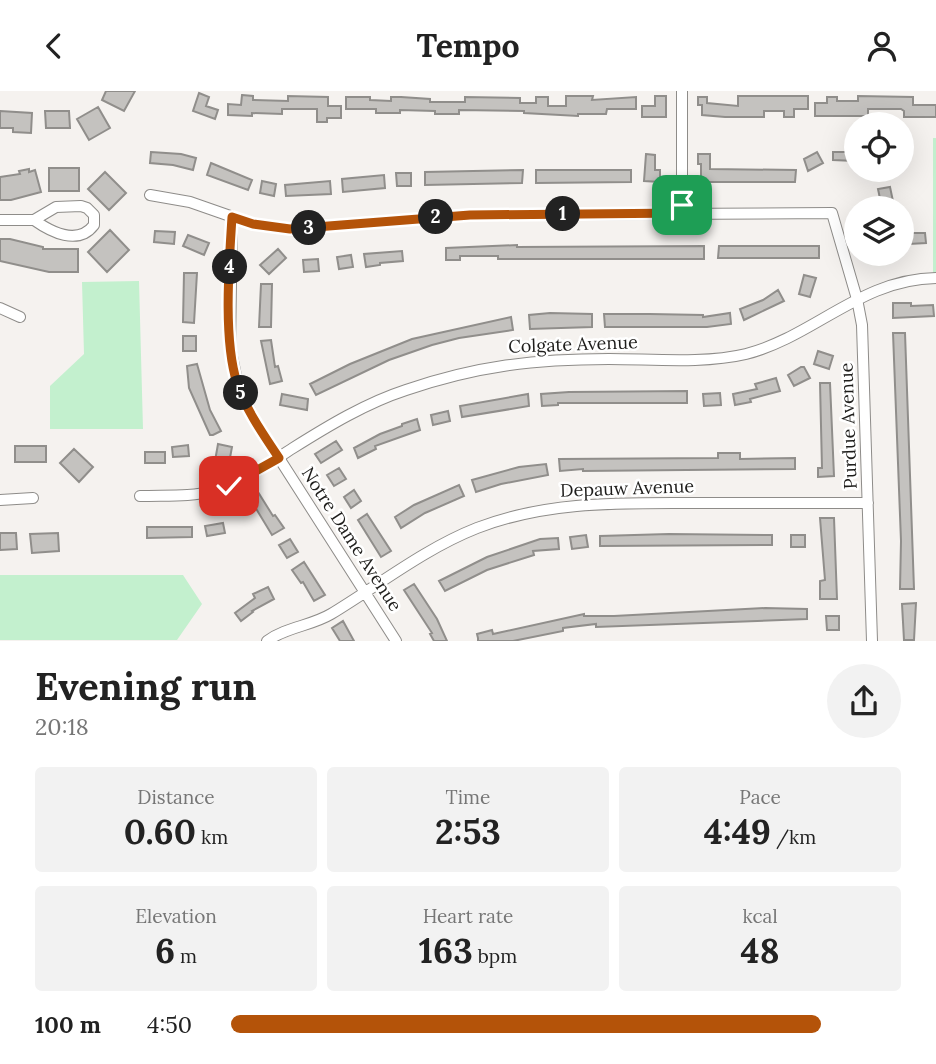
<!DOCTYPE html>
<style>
:root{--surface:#fff;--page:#f2f2f2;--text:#222;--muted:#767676;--accent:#b45309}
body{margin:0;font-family:Lora,serif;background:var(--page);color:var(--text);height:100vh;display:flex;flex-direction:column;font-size:26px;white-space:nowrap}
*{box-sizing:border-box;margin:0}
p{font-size:23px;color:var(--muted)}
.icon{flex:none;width:38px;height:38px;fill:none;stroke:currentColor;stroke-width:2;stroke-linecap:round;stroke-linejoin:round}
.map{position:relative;height:550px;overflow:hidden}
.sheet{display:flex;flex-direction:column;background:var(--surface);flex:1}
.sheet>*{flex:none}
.controls{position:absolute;left:844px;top:21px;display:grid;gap:14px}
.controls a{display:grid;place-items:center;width:70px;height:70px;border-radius:50%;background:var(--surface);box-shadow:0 7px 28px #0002;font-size:35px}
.pin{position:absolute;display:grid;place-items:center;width:60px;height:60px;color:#fff;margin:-30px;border-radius:14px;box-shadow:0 4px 10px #0006}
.km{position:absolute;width:35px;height:35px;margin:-18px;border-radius:50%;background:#222;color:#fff;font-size:19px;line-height:35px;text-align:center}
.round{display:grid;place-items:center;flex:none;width:74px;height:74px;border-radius:37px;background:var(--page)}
.head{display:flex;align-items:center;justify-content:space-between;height:119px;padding:0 35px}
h1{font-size:38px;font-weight:800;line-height:52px}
.stats{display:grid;grid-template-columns:repeat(3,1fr);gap:10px;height:119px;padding:7px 35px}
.stats div{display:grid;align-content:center;border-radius:7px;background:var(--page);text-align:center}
.stats b{font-size:35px;font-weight:800}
.stats small{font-size:19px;font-weight:400}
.stats p{font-size:19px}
ul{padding:0 35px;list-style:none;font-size:23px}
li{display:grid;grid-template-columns:112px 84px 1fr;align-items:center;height:52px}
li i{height:18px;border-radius:9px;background:var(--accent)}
header{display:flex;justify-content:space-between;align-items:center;height:91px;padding:0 35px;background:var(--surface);font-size:32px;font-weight:800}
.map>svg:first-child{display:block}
.green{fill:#c3f0ce}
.building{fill:#c4c2bf;stroke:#908e8b;stroke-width:2}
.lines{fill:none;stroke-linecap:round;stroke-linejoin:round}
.minor-casing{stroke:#8e8c89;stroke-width:12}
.minor{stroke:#fff;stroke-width:10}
.route-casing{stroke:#fff;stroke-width:14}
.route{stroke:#b45309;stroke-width:9}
.labels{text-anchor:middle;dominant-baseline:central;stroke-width:5;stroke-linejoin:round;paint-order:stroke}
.street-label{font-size:18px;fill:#1e1d1b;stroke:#fff}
</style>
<header><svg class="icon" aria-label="back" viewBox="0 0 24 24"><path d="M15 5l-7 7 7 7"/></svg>Tempo<svg class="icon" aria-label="person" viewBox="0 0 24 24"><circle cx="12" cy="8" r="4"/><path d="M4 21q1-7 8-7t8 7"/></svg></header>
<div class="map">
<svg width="936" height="550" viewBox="0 0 936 550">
<rect width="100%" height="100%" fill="#f5f2ef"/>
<path class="green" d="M933,47H936V187H933Z
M139,190L143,338H50V295L84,263L82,191Z
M0,484H183L202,513L177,549H0Z"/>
<path class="building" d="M106,0H135L124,20L102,9Z
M199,2L209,6L206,15L218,19L215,28L193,20Z
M242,4L253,5V9L288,10V5L328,6V15H341V27H327V31H317V18H282V23L252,22V25L228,24V13L241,14Z
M566,5H593L592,9L636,6V18H607L606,23H578V25L524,22V20L459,19V23H435V20L400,19V22H376V18H346V6H370V9L391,10V6H401L430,8V11H465V6L520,7V12H536V6H548V15H566Z
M655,5H666V26H642V15H655Z
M738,5H808V18H794V26H784V20H764V26H725L702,24V14H698V6H707V12L738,15Z
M858,5L913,6V14H936V26H904V20L901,18H868V25H815V12H827V6H837V10H858Z
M98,16L110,37L89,49L77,28Z
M0,20L32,22L31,42L13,41V37H0Z
M45,20H69L70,37H46Z
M151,61L181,63L196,67L193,79L173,74L150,72Z
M817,61L823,72L808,80L804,68Z
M833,61H855V70L833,69Z
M646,63L655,64V79H660V91L644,90Z
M698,63H710V78L796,79L795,91H701V73H698Z
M211,72L252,89L248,99L207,84Z
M49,77H79V100H49Z
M29,78V81L35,79L41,101L11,109H0V86L20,83L19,80Z
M523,79L522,92L425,94V81Z
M536,79H631V91L536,92Z
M105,81L126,102L109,119L88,98Z
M396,82H411V95H397Z
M384,84L385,97L343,101L342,88Z
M262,90L276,93L274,105L260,102Z
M330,90L331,103L286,105L285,94Z
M890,96L894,115L882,117L878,98Z
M110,139L129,159L107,181L88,161Z
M155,140L175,141L174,153L154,151Z
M908,142H925L926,152L909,153Z
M188,144L209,152L204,164L183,155Z
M0,148H10L43,156V158H78V181H49L0,170Z
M517,154V156L704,155V168H498V165H460V169H446V157Z
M719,155H819V167H718Z
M278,158L286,167L269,183L260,174Z
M402,160L403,170L380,172V174L366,176L364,163Z
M351,164L353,176L339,178L337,166Z
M318,168L319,180L304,181L303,169Z
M184,182H197L194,232L183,231Z
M804,184L816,187L810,206L799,203Z
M261,193H272L271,236H259Z
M778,199L784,210L744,229L740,218L763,209Z
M893,212H911V215L933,214L934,225L893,227Z
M550,222L592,223V236L530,238L529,224Z
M730,222L731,233L707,236H605L604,223H650L703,224V226Z
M511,226L513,239L459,247L432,254L389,269L316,304L310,293L350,273L412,248Z
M893,242H905L914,498H900L901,450Z
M183,245H196V260H183Z
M271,249L275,276L278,275L282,290L270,293L261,250Z
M818,260L833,265L829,278L814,273Z
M197,273L210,319L221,340L213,344H210L189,297L187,275Z
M801,276H804L810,287L794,295L788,284Z
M776,287L780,300L750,308L751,311L735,314L733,303L757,298L755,293Z
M820,292H830L834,385L818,386V377H822Z
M687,300V312H558V314L542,315L541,303L569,301Z
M720,302L721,314L704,315L703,303Z
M282,303L308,308L307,319L280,314Z
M528,303L529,315L462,326L460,315Z
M448,320L450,330L433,334L431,324Z
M417,328L420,339L375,355L376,358L358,367L354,357L380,343L402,335V333Z
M336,350L342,359L321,372L315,363Z
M218,353L232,356L229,372L215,370Z
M188,354L189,365L173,366L172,356Z
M15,355H46V371H15Z
M74,358L93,376L79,391L60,372Z
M145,361H165V372H145Z
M718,362H740V368L795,367V378L583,380V378L560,380L559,368L718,367Z
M546,373L548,384L501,393L476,401L472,389L519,376Z
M339,377L346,388L334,395L327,384Z
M459,394L464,405L425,422L401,437L395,426L414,414Z
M354,399L361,410L351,417L344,406Z
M258,401L273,425L275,424L284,437L272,444L249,406Z
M367,423L391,460L381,466L358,429Z
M820,427H834L837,508H820V490L825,489Z
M223,432L225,442L207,445L205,435Z
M147,436H192V446L147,447Z
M0,442H16L17,458L0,459Z
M58,442L59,460L32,462L30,443Z
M669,443L772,444V454L600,455V445Z
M586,444L588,456L572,458L570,446Z
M791,444H805V456H791Z
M558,447L559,458L533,460L534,464L487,479L445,500L439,490L487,466L540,448Z
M290,448L298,461L287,467L279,454Z
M304,471L325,504L314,510L303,491L301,492L292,479Z
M414,493L437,528L447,550H434L430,543L432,542L404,499Z
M268,496L274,508L252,520L253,521L241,530L235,522L255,507L253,503Z
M916,512L914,549H904L902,513Z
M765,517L807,518V528L596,536V533L563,537V540L513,550H478V547L477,543L492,539L493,543L584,523V525H614Z
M826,525H839V539H827Z
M343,530L354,550H340L332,537Z"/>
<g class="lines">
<g class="minor-casing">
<path id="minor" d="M682,0V122
M150,104L190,111L253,133L290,138L470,124L832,122L857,208L862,234L872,550
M81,115L87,117L94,124V134C78,155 51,141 34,129L56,116Z
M232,126L230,256L238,294L254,328L396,550
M0,129H34
M0,217L20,226
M140,405C165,404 190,406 214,400C243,392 268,373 293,357C328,335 366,312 406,299C476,275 535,268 609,268C652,268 704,273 746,263C815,245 861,188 936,187
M0,409L33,407
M267,550C286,536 311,535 331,523C379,494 424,458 477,437C547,410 619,412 692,412C751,412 809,412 868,412"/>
</g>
<use href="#minor" class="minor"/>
</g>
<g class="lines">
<g class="route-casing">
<path id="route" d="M229,395L279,367C263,343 246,319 237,292C223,248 229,173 232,126L253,133L290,138L470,124L682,122V114"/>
</g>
<use href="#route" class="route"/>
</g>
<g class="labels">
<g class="street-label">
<text transform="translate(573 253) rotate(-2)">Colgate Avenue</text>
<text transform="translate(848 335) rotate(-92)">Purdue Avenue</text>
<text transform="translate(627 397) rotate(-2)">Depauw Avenue</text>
<text transform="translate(352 448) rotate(57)">Notre Dame Avenue</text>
</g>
</g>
</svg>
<div class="controls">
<a><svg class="icon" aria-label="locate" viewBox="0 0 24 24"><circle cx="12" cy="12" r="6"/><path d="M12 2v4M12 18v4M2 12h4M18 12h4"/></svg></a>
<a><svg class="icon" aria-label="layers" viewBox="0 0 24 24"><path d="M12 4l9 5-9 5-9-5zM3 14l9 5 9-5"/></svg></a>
</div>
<div class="pin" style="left:682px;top:114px;background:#1e9e55"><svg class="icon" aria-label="arrive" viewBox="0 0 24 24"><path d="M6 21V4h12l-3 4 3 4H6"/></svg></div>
<div class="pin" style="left:229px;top:395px;background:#d93025"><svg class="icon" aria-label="check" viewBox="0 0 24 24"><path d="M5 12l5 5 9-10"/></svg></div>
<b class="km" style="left:563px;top:123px">1</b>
<b class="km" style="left:436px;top:126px">2</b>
<b class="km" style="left:309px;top:137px">3</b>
<b class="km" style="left:230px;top:176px">4</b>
<b class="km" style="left:241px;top:302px">5</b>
</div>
<section class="sheet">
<div class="head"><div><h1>Evening run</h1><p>20:18</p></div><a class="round"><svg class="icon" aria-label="share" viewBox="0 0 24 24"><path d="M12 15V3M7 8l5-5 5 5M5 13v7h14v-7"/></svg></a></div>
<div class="stats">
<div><p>Distance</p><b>0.60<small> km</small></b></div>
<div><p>Time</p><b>2:53</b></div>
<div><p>Pace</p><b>4:49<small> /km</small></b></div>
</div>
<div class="stats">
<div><p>Elevation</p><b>6<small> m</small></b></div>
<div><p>Heart rate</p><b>163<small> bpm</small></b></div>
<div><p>kcal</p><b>48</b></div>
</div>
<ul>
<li><b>100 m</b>4:50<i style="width:88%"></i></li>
</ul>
</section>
